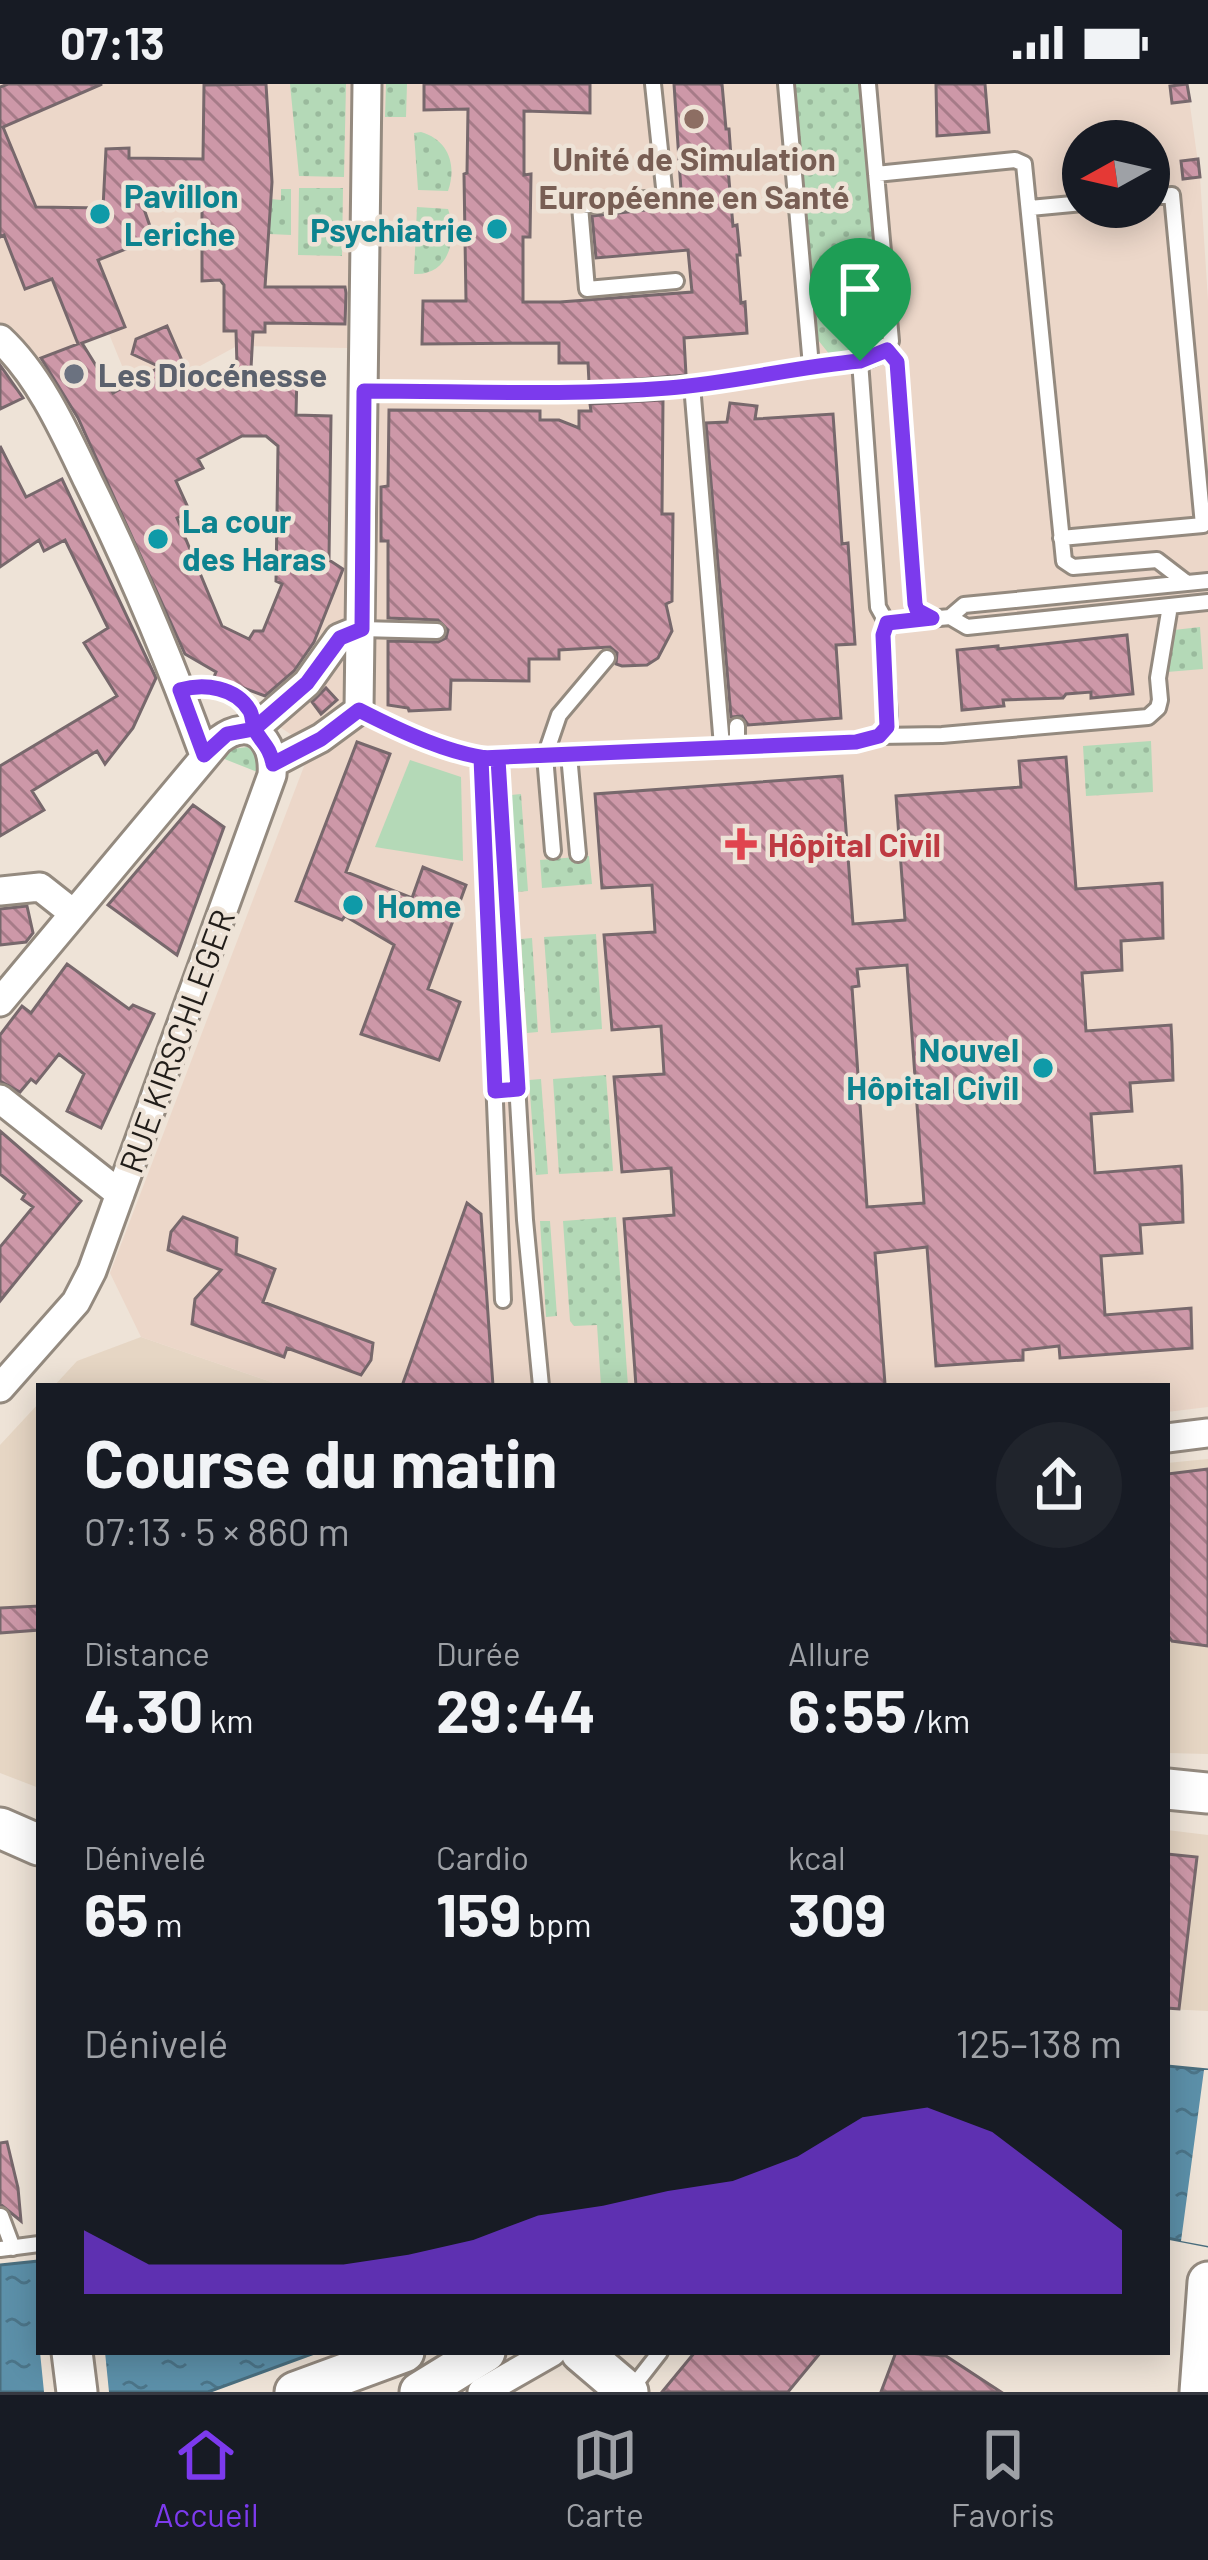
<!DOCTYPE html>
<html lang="fr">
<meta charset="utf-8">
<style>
:root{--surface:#171b24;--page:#20242c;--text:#f1f3f6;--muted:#9ea1a6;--line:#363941;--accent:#7c3aed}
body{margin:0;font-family:Barlow,sans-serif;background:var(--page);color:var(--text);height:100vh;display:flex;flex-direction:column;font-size:45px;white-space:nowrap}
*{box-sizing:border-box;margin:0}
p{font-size:39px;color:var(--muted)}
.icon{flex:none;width:66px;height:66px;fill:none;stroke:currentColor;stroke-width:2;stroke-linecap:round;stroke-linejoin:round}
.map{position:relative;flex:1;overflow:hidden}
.details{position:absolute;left:36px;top:1299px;width:1134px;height:972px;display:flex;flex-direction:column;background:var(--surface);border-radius:0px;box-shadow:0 6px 30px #0003}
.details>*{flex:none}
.needle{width:78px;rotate:262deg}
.tools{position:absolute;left:1062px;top:36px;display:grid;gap:24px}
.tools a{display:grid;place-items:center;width:108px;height:108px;border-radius:50%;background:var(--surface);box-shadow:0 6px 30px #0003;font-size:60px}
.pin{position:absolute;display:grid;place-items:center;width:102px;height:102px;color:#fff;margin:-123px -51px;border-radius:50% 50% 50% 0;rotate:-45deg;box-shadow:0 0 12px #0007}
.pin .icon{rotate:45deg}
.round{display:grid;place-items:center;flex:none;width:126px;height:126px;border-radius:63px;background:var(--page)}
.summary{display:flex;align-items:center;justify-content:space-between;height:204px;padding:0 48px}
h1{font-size:66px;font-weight:700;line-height:90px}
.metrics{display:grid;grid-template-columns:repeat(3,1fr);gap:18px;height:204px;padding:12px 48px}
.metrics div{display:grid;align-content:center}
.metrics b{font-size:60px;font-weight:700}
.metrics small{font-size:33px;font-weight:400}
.metrics p{font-size:33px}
.chart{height:336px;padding:24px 48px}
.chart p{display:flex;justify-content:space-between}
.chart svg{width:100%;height:216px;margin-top:12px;fill:var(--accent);opacity:.7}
.status{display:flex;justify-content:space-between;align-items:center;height:84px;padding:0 60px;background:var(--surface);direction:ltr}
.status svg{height:33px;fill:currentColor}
.menu{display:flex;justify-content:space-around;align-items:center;height:168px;border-top:3px solid var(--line);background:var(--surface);font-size:33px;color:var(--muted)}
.menu a{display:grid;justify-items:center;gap:6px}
.menu .selected{color:var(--accent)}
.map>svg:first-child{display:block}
.built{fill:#e6d6c4}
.medical{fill:#ecd7c9;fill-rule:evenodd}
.grass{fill:url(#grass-dots)}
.park{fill:#b4d9b7}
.water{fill:url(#water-ripples);stroke:#4a6e7e;stroke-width:3}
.pier{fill:#eee3d7}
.building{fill:url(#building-back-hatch);stroke:#77686c;stroke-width:3;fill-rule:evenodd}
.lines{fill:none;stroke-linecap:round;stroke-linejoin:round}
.lane-casing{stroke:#948a7f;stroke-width:20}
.street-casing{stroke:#948a7f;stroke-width:33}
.secondary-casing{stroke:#948a7f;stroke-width:45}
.lane{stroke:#fff;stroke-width:14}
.street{stroke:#fff;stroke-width:27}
.secondary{stroke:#fff;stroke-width:39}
.route-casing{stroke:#fff;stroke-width:24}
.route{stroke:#7c3aed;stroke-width:15}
.education-dot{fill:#8d6e63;stroke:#eee3d7;stroke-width:4.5}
.culture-dot{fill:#0f9aa8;stroke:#eee3d7;stroke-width:4.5}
.worship-dot{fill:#6b7280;stroke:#eee3d7;stroke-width:4.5}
.health-dot{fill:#e0444e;stroke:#eee3d7;stroke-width:4.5}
.labels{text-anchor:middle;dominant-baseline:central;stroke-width:9;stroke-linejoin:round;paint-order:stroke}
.education-label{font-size:33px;font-weight:bold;fill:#785e54;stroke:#eee3d7}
.culture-label{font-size:33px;font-weight:bold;fill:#0d838f;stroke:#eee3d7;text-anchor:start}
.worship-label{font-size:33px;font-weight:bold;fill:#5b616d;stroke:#eee3d7;text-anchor:start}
.health-label{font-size:33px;font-weight:bold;fill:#be3a42;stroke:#eee3d7;text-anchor:start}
.street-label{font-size:33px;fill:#211d19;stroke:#eee3d7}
</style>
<div class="status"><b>07:13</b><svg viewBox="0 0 49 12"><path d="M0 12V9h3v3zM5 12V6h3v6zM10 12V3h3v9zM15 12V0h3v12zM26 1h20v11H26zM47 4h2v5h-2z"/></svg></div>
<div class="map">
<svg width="1208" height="2308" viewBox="0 0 1208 2308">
<defs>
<pattern id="grass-dots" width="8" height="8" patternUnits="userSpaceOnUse" patternTransform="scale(3)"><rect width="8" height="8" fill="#b4d9b7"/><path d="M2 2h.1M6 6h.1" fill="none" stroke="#9aba9d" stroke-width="1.8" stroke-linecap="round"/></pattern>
<pattern id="water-ripples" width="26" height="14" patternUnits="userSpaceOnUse" patternTransform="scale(3)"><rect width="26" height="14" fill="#5c90a9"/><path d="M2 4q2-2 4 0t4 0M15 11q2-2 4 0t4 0" fill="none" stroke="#4c7589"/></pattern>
<pattern id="building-back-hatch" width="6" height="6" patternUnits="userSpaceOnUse" patternTransform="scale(3)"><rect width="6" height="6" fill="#cd98a8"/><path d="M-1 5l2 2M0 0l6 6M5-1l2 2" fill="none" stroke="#a67b88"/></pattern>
</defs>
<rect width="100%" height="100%" fill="#eee3d7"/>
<path class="built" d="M141,1253L283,1302H54L77,1277Z
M39,1319V1704L0,1689V1361Z
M1208,1375V1670L1167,1669V1379Z
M1167,1746L1208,1751V1927L1167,1925Z"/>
<path class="medical" d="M0,0H1187L1200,93L1208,216V1323L1167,1328V1302H283L141,1253L110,1189L311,664L271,637L294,599L343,485L347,264L237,262L187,289L134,311L109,250L37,275L0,240ZM1083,57H1149V123H1083Z"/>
<path class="grass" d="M290,0H346L344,93L299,92Z
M386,0H407L406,33H385Z
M795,0H860L882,256L879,263L830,271L818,256Z
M421,48C449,56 457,82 448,107L418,106L414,49Z
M299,104H343L342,172L298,171Z
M281,105H291V151L269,150L271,115L281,116Z
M417,123L448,125C458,152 450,192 414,190Z
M1200,543L1203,585L1167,588L1174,546Z
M1151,657L1153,708L1086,712L1083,662Z
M247,663L257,669L262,690L222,674L232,665Z
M521,710L528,807L517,808L511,711Z
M589,772L592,800L542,804L540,776Z
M596,850L602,945L551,949L544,853Z
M532,854L538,948L527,949L521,855Z
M606,991L613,1087L559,1090L553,995Z
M541,995L548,1090L536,1091L529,996Z
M616,1133L628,1302H601L597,1241L574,1242L570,1237L563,1137Z
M540,1137H550L557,1232L546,1233Z"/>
<path class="park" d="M410,676L461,693L463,777L375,763Z"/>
<path class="water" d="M1167,1982L1208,1986V2162L1167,2154Z
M39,2177V2268H317L208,2308H0V2181Z"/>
<path class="pier" d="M1204,1986H1208V2162L1181,2157Z
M40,2268H105L109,2308H44Z"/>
<path class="building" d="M8,0H102L3,43L36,123L103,124L106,65L129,64V74L203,75L204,1L266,0L272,98L265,203H345L346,209L345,240L265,239V248H253L251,284H244L247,290L297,288L296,331L331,332L329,476L343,485L314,558L294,587L265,612L214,593L216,588L185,570L78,334L41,274L78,260L52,195L25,205L4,151L0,153V3ZM143,122L202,123V197L220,196L224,201V247H236L237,282L194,304L167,242L136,255L132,270L160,283L113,309L82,259L125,243L98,176L154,154ZM242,352H266L278,362L276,497L282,500L263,547H254L249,555L222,542L177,434L190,428L176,397L203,384L198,375Z
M424,0H590V29L524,27V91L531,90L530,153H523V218H560L692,208L688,166L596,174L592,132L682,122L674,0H722L726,45H729L731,73H727L733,142L737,141L740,171H737L741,219L745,218L747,249L684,254L686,291L605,298H589L588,279H559V259L422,260L423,217H466L464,90L467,89L468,25L424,26Z
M936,0H985L989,48L937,52Z
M1187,0L1190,17L1172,19L1170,2Z
M1198,75L1200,93L1183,95L1181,77Z
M0,281L23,314L0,325Z
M663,316L662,430H673L672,517L666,520L672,547L658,574L647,581L622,582L616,580L617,569L610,563L559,566V575H529V597L451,596L450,625L409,627L408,624L388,621V557L438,558L446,554L448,546L438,536L388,534V457H381V403L388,402L389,326L540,327V336H559L579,344V327H591L590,320Z
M730,319L757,322L755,335L833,330L842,460L848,459L855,560L836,561L841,634L748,641L742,632L731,633L706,339L727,338Z
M0,362L26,413L62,395L156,594L133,644L105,680L97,667L32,707L44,726L0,752V682L117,612L84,559L108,544L65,456L44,467L39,456L0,483Z
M1127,551L1133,610L1091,614V608L1066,610L1063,614L1003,616L1004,622L962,626L957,566L998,562V565Z
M326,604L337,616L321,630L312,618Z
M357,658L390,670L346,788L412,814L423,783L466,801L428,905L460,918L439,976L361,950L394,861L345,832L342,836L296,817Z
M1066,673L1076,805L1162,799L1163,854L1121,857L1122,886L1082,889L1086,947L1171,941L1172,960L1173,996L1130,999L1132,1027L1091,1030L1095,1089L1181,1082L1182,1101L1183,1138L1140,1141L1142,1169L1101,1172L1105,1231L1191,1224L1192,1264L1060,1274L1059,1262L1023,1266V1276L936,1282L927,1163L875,1169L885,1300L636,1302L624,1135L674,1131L671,1084L622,1088L614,993L664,990L661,942L612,946L604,851L655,848L652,801L602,804L595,710L842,692L853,840L905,836L896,712L1021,703L1019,677ZM907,881L924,1119L867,1123L852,903L859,902L857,885Z
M193,721L224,743L177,871L108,821Z
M27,822L33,849L26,858L0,861V825Z
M67,880L129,925L133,921L154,930L101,1044L67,1027L84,990L59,970L36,999L31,995L20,1008L0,997V951L22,922L31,929Z
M0,1047L81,1117L0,1217V1163L33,1123L22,1115L25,1110L0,1090Z
M467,1119L481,1130L493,1302H402Z
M183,1133L237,1154L236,1170L275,1185L263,1218L373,1259L371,1276L361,1291L287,1264L284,1273L192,1240L195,1215L221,1186L168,1166L171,1148Z
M1208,1385V1562L1172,1557L1167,1550V1390Z
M39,1522V1546L0,1549V1524Z
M1167,1770L1197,1773L1179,1925L1167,1924Z
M7,2058L18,2104L21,2137L0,2120V2059Z
M695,2268H821L788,2308H662Z
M896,2268L946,2272L1001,2308H881Z"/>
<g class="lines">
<g class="lane-casing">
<path id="lane" d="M653,0L665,113L580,122L587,205L676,197
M786,0L811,282C837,279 879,284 891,257L868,0
M876,90L1015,76L1024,80L1064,477L1073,483L1157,476L1187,499
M1030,124L1083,119
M887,266L897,278L915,520L923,531L932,534
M860,277L878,523L887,539L883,551L889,632L887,643L879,652
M692,301L722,662
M364,307L605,309L675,304L811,282
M1061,454L1203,441L1172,111L1149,113
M950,533L964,521L1208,497
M887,539L950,533L967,543L1208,518
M361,545L437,547
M180,606C211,597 248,608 254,643
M359,626C397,646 455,674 498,675L856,658L879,652L942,651L1148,633L1158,624L1160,616L1158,594L1170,522
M737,661V642
M569,671L578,770
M481,674L503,1216
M498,675L525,1136L541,1302
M553,767L545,672L559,631L607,574
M1,2132L13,2164
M0,2165L39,2160
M632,2304L660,2268"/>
</g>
<g class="street-casing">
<path id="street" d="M0,255C40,292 65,349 88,397C132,486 170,577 204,671
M254,645L307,599L339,554L361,545
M273,679L321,654L359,626L367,0
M0,807L40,803L73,829
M0,918L219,656C251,632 275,654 272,691L92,1187L76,1218L0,1304
M0,1015L120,1110
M1167,1354L1208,1349
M482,2308L552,2268"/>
</g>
<g class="secondary-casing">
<path id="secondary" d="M1167,1705L1208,1709
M0,1744L39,1761
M72,2268L77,2308
M581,2268L628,2308
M295,2308L404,2268
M420,2308L485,2268
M1200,2308L1208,2198"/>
</g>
<use href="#lane" class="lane"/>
<use href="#street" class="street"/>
<use href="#secondary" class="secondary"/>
</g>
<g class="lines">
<g class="route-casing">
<path id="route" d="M860,277C795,283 732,299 668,304C567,312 465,307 364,307L362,545L340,554L307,599L254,645L227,650L204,671L180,606C204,599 236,603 250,627C253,633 252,640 255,646C262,659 270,663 273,680L321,655L359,626C398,646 454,673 498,675L518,1005L495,1007L481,674L856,658L879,652L887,643L883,551L887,539L932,534L917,526L915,520L897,278L887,266L860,277"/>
</g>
<use href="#route" class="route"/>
</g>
<circle class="education-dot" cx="694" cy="35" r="12"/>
<g class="culture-dot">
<circle cx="100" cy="130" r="12"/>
<circle cx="497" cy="145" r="12"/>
<circle cx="158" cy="455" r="12"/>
<circle cx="353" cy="821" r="12"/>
<circle cx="1043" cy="984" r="12"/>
</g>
<circle class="worship-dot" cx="74" cy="290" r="12"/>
<path class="health-dot" d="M735 742h12v12h12v12h-12v12h-12v-12h-12v-12h12z"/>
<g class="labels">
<g class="education-label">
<text x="694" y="74">Unité de Simulation<tspan x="694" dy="38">Européenne en Santé</tspan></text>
</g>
<g class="culture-label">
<text x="124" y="111">Pavillon<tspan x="124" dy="38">Leriche</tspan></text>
<text x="473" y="145" text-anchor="end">Psychiatrie</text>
<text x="182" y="436">La cour<tspan x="182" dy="38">des Haras</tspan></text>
<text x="377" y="821">Home</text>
<text x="1019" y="965" text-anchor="end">Nouvel<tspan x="1019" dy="38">Hôpital Civil</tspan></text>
</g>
<g class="worship-label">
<text x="98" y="290">Les Diocénesse</text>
</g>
<g class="health-label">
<text x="768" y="760">Hôpital Civil</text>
</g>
<g class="street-label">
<text transform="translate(176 957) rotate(-70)">RUE KIRSCHLEGER</text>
</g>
</g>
</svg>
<div class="tools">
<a><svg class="needle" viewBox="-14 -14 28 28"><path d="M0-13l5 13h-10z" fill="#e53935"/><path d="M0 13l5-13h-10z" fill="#9ea1a6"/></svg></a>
</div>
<div class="pin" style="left:860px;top:277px;background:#1e9e55"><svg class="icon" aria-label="arrive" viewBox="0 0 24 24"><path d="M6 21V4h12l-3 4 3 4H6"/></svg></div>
<section class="details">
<div class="summary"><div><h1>Course du matin</h1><p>07:13 · 5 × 860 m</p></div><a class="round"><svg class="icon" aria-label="share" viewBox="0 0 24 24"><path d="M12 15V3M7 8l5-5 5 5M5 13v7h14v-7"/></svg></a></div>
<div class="metrics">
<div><p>Distance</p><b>4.30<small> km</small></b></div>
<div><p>Durée</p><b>29:44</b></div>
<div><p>Allure</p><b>6:55<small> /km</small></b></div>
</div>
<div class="metrics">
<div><p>Dénivelé</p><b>65<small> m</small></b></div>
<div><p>Cardio</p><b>159<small> bpm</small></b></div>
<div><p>kcal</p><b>309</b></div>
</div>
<div class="chart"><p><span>Dénivelé</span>125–138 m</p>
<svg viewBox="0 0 160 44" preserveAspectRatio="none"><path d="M0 44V31L10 38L20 38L30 38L40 38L50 36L60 33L70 28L80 26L90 23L100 21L110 16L120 8L130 6L140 11L150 21L160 31V44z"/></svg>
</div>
</section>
</div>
<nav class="menu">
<a class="selected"><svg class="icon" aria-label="home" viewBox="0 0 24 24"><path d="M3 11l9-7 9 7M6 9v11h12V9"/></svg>Accueil</a>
<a><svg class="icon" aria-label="map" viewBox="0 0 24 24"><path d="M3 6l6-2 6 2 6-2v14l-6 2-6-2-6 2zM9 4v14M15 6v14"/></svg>Carte</a>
<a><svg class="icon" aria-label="saved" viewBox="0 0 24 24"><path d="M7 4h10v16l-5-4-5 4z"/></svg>Favoris</a>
</nav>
